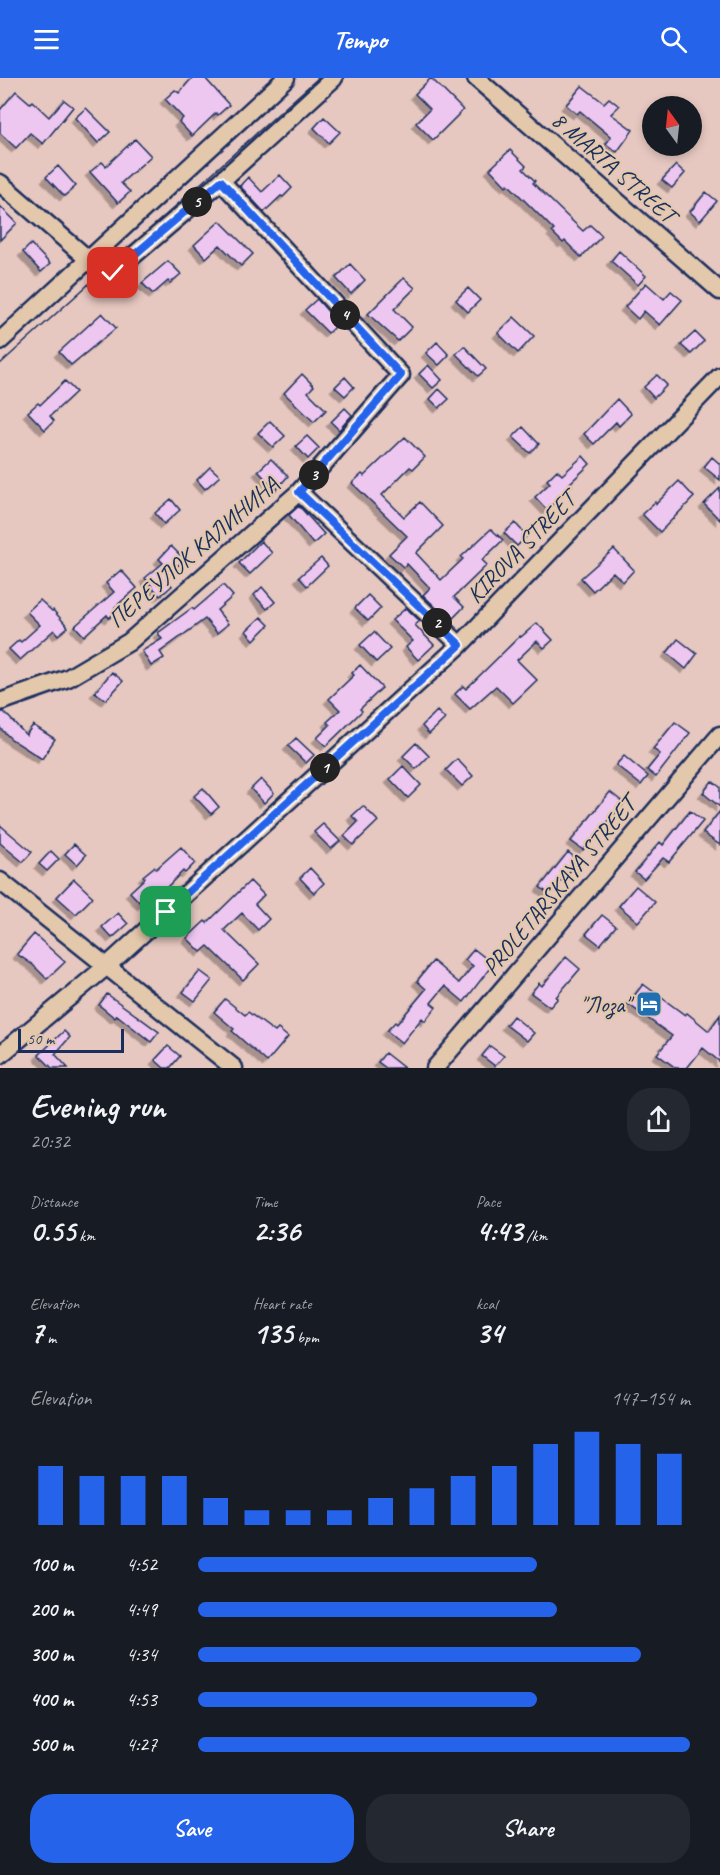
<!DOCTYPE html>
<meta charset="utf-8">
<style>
:root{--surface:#171b24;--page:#242831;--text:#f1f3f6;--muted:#9ea1a6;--accent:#2563eb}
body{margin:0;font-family:Caveat,sans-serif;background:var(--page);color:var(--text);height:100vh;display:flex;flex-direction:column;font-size:22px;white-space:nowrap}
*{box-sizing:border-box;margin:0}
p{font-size:20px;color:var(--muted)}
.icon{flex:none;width:33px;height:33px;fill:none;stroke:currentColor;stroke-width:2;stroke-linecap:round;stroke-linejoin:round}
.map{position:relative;height:990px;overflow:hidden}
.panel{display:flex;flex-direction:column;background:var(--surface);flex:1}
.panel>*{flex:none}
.needle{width:39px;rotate:345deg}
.buttons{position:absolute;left:642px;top:18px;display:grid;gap:12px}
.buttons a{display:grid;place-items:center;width:60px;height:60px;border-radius:50%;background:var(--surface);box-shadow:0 3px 9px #0003;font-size:30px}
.scale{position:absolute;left:18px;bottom:15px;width:106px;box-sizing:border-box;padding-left:6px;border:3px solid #1b2f5e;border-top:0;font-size:16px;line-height:21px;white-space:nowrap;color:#1b2f5e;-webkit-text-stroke:4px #e4c8ac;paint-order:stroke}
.pin{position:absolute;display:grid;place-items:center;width:51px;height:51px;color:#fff;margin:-26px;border-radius:12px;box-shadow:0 3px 9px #0006}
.km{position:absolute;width:30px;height:30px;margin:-15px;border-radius:50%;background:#222;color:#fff;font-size:16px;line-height:30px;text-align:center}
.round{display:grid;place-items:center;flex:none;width:63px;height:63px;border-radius:24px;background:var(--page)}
.headline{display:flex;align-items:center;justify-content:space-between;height:102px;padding:0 30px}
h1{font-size:33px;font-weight:600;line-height:45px}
.stats{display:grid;grid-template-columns:repeat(3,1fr);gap:9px;height:102px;padding:6px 30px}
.stats div{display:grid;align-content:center}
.stats b{font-size:30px;font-weight:600}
.stats small{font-size:16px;font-weight:400}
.stats p{font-size:16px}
.chart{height:168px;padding:12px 30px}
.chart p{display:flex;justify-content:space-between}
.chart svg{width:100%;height:108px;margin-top:6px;stroke:var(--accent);stroke-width:6}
.primary-button{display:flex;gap:12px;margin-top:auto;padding:12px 30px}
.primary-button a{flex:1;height:69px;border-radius:24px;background:var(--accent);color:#fff;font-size:24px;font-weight:600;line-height:69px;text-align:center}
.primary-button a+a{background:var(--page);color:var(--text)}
ul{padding:0 30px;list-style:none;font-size:20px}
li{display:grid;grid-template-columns:96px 72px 1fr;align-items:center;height:45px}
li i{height:15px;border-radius:8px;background:var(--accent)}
header{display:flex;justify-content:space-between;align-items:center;height:78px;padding:0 30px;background:var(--accent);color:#fff;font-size:27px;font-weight:600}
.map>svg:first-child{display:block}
.building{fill:#eec7f0;stroke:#1b2f5e;stroke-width:1.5;filter:url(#shadow)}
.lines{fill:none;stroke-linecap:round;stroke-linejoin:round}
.minor-casing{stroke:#1b2f5e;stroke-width:21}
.minor{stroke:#e4c8ac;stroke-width:16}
.tram{stroke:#1b2f5e;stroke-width:1.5}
.route-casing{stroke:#fff;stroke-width:12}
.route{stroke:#2563eb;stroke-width:8}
.labels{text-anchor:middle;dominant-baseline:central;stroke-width:4.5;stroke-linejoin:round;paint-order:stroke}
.street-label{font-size:24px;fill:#1b2f5e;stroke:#e4c8ac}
.poi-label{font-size:24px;fill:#1b2f5e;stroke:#e4c8ac;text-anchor:end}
</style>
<header><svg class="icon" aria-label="menu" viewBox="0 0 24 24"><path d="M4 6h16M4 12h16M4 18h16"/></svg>Tempo<svg class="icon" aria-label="search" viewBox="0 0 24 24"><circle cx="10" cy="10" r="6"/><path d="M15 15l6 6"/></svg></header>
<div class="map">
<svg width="720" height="990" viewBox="0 0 720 990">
<defs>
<filter id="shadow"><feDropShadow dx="-4.5" dy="4.5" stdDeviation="0" flood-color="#0004"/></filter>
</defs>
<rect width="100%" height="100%" fill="#e7c8c0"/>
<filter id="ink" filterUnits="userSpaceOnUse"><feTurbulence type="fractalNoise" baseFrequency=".0167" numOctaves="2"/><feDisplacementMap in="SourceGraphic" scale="12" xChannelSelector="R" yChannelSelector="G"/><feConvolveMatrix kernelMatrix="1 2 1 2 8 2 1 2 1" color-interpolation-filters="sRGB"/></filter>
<g filter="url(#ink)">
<path class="building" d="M192,0H205L229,27L218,37L216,35L192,58L179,44L183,40L165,21L175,12L179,15Z
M431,0L463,32L433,62L416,45L430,31L415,16Z
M582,8L604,25L609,20L619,28L611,36L633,52L617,74L606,66L611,59L580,33L577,36L566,27Z
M16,13L30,25L32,23L49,39L64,22L73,29L43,66L30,55L16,70L0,55V32Z
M86,30L110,54L98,65L75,40Z
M324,39L340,54L329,65L314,50Z
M135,61L151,78L121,105L130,114L118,125L90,94L102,84L106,88Z
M510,72L526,88L523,91L535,103L533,105L568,139L583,153L590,147L602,158L581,179L565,163L563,165L552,154L554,152L508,106L506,108L490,91Z
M676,87L685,95L672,110L662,102Z
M58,88L76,108L64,118L46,99Z
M280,97L292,110L283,119L281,118L264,134L240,108L248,99L262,114Z
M706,114L717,123L700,143L690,134Z
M0,128L17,145L0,162Z
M220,143L253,176L241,188L220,167L206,180L194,167Z
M31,166L50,186L41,194L23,174Z
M619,173L646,198L638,207L611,183Z
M168,183L181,196L170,205L168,203L153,216L142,205Z
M350,186L365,202L351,216L336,200Z
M404,200L415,210L394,231L412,249L398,263L368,236Z
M646,205L664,221L671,213L682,222L660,247L644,233L638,241L625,229Z
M468,210L480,222L468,234L456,222Z
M317,221L338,245L328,255L305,232Z
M102,235L116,250L71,287L59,274Z
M514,239L534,258L518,275L498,255Z
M695,254L704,263L691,276L681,267Z
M437,264L449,277L439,287L426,275Z
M464,268L486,291L478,298L456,276Z
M428,287L442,302L433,310L419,296Z
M302,296L314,308L308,314L326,332L314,344L284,315Z
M657,297L667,307L654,320L644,309Z
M345,299L354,309L345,318L335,309Z
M65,303L76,314L50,338L54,343L45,352L28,334L38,325L40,327Z
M439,311L449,321L439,330L430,321Z
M617,321L631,336L619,348L616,344L594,366L584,356Z
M345,330L352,337L339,352L331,344Z
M270,343L285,358L273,369L258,355Z
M523,349L539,366L530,375L513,359Z
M307,358L319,370L308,381L296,368Z
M405,359L425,379L413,391L410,389L382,417L404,439L420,424L443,448L416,475L441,502L463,481L461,479L491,451L503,462L482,482L487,487L454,519L464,529L450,543L423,517L430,510L407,486L404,490L389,476L407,458L352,405L362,396L364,398Z
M583,378L590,386L570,405L572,407L547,432L535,419L550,405L547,402L557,392L562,397Z
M712,379L720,386V402L704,389Z
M271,381L288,398L276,412L258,393Z
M210,389L220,398L205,411L197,402Z
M679,403L694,419L660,454L642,436L655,424L656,426Z
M720,410V442L704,426Z
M171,421L180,432L164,446L155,435Z
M299,428L324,456L313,466L289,437Z
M515,445L527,458L517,468L504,455Z
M261,463L272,475L250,496L239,485Z
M171,468L184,481L166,500L172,508L160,518L145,500L163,485L159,481Z
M614,471L634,492L623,504L613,494L593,513L581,500Z
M321,480L328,488L307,508L299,499Z
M121,492L137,510L115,529L118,532L109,540L107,537L84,558L75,548L114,514L106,505Z
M223,507L233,518L217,532L228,546L217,555L205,541L160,574L164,580L151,588L142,573L162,561L158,555L192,530L194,532Z
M262,509L275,524L267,531L254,517Z
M368,517L381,530L368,543L355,530Z
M40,522L52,533L53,532L68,549L58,557L54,552L20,582L9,571L19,562L21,564L40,547L27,534Z
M406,530L420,543L415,547L434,567L418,582L406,569L413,563L392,542Z
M261,539L269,547L254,562L246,553Z
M537,545L553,562L544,570L537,563L517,582L537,602L513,625L496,608L470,631L455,616L463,608L466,611L520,558L521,559Z
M374,554L390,571L376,584L360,567Z
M678,561L697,576L686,591L667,575Z
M360,587L382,610L360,631L362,633L326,668L317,660L330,647L327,644L340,632L329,621L354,597L352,595Z
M112,594L123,603L106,622L95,614Z
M437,633L445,641L429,656L422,648Z
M0,634H4L26,657L33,647L55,661L42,681L11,661L0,650Z
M675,644L690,655L656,699L647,692L660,676L653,671Z
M296,660L314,677L306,685L288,668Z
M416,665L429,678L416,691L403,678Z
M624,678L648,698L641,707L616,687Z
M457,681L473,698L462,708L446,692Z
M403,688L421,707L408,720L390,701Z
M261,701L274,715L264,725L251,711Z
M712,703L720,709V729L703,715Z
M203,710L219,729L211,736L194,718Z
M610,714L624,725L583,772L571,763Z
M363,728L378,743L353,767L344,758L358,744L352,738Z
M690,733L703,743L669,784L663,780L644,801L635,794L660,764L663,767Z
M720,733V767L703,755Z
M323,746L340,763L331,771L314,754Z
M0,747L32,774L23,784L0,765Z
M74,766L86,777L77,787L65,776Z
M181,769L195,785L185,795L183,793L160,816L158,813L142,827L130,814L145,800L143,798L154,789L156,791Z
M51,773L59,781L47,793L39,786Z
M568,774L579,783L549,816L540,809Z
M310,790L324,805L314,815L300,800Z
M74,801L93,819L76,836L57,819Z
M250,803L264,817L255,826L269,841L258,852L242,835L224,852L259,886L243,902L208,868L201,874L187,860L205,843L207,845Z
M636,808L655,824L638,844L619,828Z
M118,835L128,846L112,860L102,849Z
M602,837L616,848L600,867L586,856Z
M34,856L65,884L47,901L33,887L17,876Z
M474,871L493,886L464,924L445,908L431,925L436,929L425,943L422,940L402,965L387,953L395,944L397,946L426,911L417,903L433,883L459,905L473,888L465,882Z
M566,879L580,891L556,919L558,920L550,929L531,915L539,905L542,908Z
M200,893L212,902L195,923L183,914Z
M643,906L685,937L687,935L709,953L720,937V984L703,970L687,990H676L657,976L672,958L628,926Z
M107,916L159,954L151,964L117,937L115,940L99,927Z
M225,921L245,937L248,934L275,954L278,951L288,959L267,984L232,953L234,951L214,934Z
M513,938L534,955L527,963L506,947Z
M64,953L70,959L55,976L68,990H52L39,977Z
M168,968L180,978L170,990H164L155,982Z
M490,968L504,978L495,988L482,978Z
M385,975L404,990H386L378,984Z"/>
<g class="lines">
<g class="minor-casing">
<path id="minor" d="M476,0L720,213
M0,105L89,182L113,195L221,103L334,0
M0,263L286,0
M299,414L460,567
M0,624L68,600L129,564L299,414L401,297L221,103
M0,803L234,990
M0,977L108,887L460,567L720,298
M435,990L720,657"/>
</g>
<use href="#minor" class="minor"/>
<path class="tram" d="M0,286L318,0"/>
</g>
</g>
<g class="lines" filter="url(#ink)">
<g class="route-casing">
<path id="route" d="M113,195L221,103L401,297L299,414L460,567L166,834"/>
</g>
<use href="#route" class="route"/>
</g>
<defs>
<g id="hotel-square" transform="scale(1.35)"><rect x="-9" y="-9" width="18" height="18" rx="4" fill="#1f6fb2" stroke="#e4c8ac"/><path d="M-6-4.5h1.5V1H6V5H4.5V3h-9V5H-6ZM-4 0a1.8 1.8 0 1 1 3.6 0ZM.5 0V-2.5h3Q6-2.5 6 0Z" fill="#fff"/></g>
</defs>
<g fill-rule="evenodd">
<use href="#hotel-square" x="649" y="926"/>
</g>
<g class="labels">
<g class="street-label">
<text transform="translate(614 89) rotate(41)">8 MARTA STREET</text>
<text transform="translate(521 469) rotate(-46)">KIROVA STREET</text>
<text transform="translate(193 474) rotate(-41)">ПЕРЕУЛОК КАЛИНИНА</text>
<text transform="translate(559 808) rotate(-50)">PROLETARSKAYA STREET</text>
</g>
<g class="poi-label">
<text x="630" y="926">"Лоза"</text>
</g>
</g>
</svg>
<div class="buttons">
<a><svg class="needle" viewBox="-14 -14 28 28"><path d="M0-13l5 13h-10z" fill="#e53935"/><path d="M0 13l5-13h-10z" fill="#9ea1a6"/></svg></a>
</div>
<div class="scale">50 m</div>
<div class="pin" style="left:166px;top:834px;background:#1e9e55"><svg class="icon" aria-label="arrive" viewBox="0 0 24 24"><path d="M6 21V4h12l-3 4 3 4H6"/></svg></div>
<div class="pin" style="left:113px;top:195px;background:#d93025"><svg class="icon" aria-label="check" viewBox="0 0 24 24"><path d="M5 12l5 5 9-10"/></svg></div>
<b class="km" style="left:325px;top:690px">1</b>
<b class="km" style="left:437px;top:545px">2</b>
<b class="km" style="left:314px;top:397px">3</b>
<b class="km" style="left:345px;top:237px">4</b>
<b class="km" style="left:197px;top:124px">5</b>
</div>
<section class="panel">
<div class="headline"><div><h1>Evening run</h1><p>20:32</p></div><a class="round"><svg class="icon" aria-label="share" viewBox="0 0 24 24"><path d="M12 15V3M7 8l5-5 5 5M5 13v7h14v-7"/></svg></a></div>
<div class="stats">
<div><p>Distance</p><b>0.55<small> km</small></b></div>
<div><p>Time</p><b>2:36</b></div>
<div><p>Pace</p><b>4:43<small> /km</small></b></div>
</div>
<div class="stats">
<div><p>Elevation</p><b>7<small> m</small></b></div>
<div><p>Heart rate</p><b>135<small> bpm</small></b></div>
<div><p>kcal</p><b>34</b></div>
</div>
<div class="chart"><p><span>Elevation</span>147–154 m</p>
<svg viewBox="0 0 160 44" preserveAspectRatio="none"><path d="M5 44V20M15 44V24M25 44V24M35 44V24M45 44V33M55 44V38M65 44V38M75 44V38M85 44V33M95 44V29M105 44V24M115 44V20M125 44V11M135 44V6M145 44V11M155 44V15"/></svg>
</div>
<ul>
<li><b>100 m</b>4:52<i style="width:69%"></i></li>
<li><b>200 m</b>4:49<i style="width:73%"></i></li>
<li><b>300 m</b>4:34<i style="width:90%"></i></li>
<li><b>400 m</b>4:53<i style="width:69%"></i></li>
<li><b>500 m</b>4:27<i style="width:100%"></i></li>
</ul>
<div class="primary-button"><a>Save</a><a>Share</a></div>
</section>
